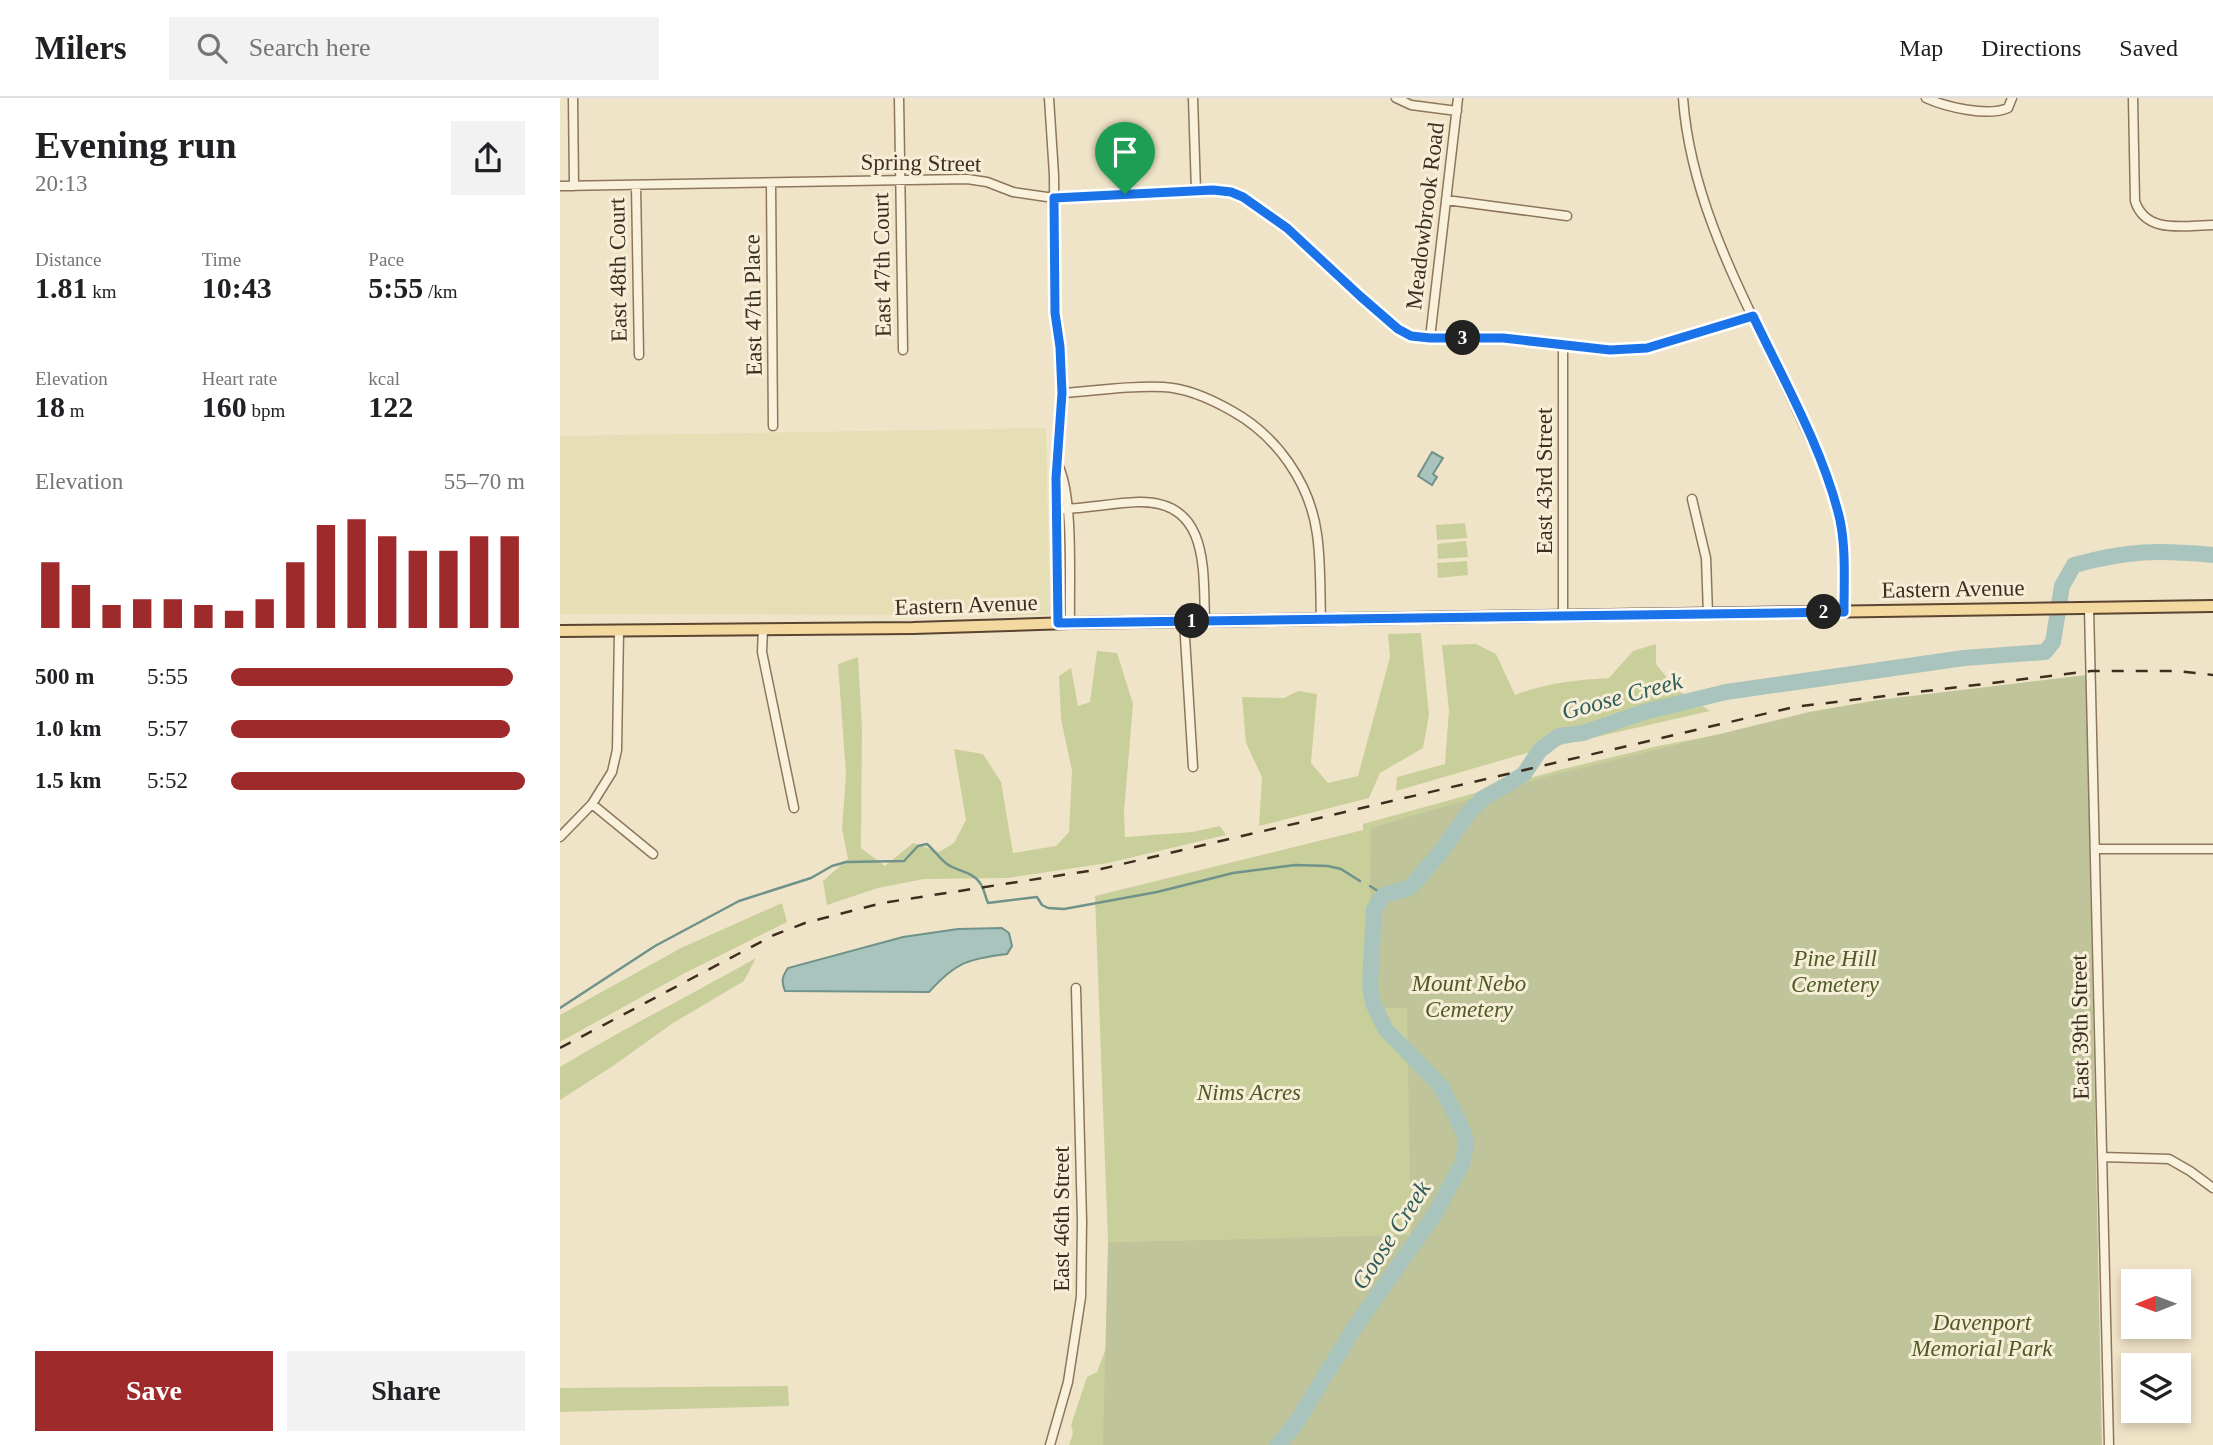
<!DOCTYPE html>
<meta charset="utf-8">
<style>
:root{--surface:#fff;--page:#f2f2f2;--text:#202124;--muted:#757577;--line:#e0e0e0;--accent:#9e2a2b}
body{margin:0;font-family:"Times New Roman",serif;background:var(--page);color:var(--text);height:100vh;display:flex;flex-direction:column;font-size:26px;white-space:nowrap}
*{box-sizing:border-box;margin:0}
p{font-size:23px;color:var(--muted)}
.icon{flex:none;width:38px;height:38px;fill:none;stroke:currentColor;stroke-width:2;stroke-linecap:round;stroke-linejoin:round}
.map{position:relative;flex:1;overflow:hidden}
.drawer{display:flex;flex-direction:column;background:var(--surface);width:560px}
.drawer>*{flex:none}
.needle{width:46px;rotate:269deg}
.controls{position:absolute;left:1561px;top:1171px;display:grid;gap:14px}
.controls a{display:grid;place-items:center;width:70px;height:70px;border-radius:0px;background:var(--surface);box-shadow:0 4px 10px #0003;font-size:35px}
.pin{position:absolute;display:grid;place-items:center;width:60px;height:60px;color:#fff;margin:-72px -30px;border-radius:50% 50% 50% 0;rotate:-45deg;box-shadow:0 0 7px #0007}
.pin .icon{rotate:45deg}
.km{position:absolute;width:35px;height:35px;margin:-18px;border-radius:50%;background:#222;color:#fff;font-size:19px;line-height:35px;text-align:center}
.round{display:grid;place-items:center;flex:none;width:74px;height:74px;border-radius:0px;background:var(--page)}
.headline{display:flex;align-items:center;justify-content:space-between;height:119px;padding:0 35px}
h1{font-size:38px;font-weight:700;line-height:52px}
.stats{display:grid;grid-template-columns:repeat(3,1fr);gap:10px;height:119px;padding:7px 35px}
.stats div{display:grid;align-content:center}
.stats b{font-size:30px;font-weight:700}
.stats small{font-size:19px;font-weight:400}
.stats p{font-size:19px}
.chart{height:196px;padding:14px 35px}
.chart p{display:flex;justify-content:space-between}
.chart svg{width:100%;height:126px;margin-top:7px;stroke:var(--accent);stroke-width:6}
.cta{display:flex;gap:14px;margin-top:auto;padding:14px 35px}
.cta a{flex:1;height:80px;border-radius:0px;background:var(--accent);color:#fff;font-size:28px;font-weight:700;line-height:80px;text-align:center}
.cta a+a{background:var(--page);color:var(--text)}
ul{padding:0 35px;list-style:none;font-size:23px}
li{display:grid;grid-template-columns:112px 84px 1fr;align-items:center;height:52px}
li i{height:18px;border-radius:9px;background:var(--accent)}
header{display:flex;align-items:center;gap:42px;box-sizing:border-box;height:98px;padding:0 35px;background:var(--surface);border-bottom:2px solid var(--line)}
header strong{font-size:33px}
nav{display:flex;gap:38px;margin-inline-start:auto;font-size:24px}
.search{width:490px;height:63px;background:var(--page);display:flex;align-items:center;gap:18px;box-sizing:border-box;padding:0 24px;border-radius:0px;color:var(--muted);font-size:26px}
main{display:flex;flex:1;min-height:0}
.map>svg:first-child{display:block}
.farmland{fill:#e6deb5}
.green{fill:#c9cf9b}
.cemetery{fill:#bfc49a}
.water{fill:#a9c4bc;stroke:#6f938a;stroke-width:2}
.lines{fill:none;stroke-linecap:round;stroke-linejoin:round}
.stream{stroke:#6f938a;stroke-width:2.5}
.river{stroke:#a9c4bc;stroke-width:16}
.minor-casing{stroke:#8d765c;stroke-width:11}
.major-casing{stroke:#5b4430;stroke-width:14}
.minor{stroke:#faf1dc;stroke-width:8}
.major{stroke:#f3d9a0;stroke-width:10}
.rail{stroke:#3d2e20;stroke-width:2.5;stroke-dasharray:12 12;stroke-linecap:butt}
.route-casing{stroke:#fff;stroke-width:14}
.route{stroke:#1a73e8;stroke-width:9}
.labels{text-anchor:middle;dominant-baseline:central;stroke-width:6;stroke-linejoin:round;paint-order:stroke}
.street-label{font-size:23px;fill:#3d2e20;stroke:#f7eed8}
.park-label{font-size:23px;font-style:italic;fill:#4d5a26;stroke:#f7eed8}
.water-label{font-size:24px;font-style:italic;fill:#2f5d5a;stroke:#f7eed8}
</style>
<header>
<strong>Milers</strong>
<div class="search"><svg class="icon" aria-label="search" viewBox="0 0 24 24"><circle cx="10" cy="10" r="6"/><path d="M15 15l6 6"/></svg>Search here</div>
<nav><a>Map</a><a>Directions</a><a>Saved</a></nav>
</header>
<main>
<section class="drawer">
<div class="headline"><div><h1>Evening run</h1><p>20:13</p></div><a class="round"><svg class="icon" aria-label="share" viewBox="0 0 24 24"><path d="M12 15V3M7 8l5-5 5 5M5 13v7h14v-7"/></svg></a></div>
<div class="stats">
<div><p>Distance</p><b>1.81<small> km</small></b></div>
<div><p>Time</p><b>10:43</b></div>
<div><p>Pace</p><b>5:55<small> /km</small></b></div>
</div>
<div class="stats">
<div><p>Elevation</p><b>18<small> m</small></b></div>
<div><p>Heart rate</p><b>160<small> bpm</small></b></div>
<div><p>kcal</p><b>122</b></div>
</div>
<div class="chart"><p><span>Elevation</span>55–70 m</p>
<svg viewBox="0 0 160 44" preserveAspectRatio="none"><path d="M5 44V21M15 44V29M25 44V36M35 44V34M45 44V34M55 44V36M65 44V38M75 44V34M85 44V21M95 44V8M105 44V6M115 44V12M125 44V17M135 44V17M145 44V12M155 44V12"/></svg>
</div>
<ul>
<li><b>500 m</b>5:55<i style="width:96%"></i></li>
<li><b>1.0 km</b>5:57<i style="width:95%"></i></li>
<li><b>1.5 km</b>5:52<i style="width:100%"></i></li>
</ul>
<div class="cta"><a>Save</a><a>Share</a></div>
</section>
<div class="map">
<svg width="1653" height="1347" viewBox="0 0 1653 1347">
<rect width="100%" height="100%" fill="#f0e4c8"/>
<path class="farmland" d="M486,330L490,517L0,516V338Z"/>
<path class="green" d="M905,425L907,440L877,442L876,427Z
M906,443L908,459L878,461L877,446Z
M907,463L908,477L878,480L877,465Z
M861,535L869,617L863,650L820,675L809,700L699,728L702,679L686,645L682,599L724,600L738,593L757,596L751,665L768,685L798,678L830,559L828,536Z
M916,546L936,556L955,597C986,585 1016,582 1049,580L1073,553L1096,546V566L1116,591L1150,613L970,654L836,693L837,679L885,666L889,612L882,547Z
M537,553L557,555L573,606L564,714L565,739L632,734L660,728L666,737L548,765L448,780L364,781L318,790L267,807L263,783L288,761L282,731L286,676L278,566L298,559L302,631L301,750L325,768L353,745L379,754L394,745L406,722L394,651L423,656L441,684L453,755L496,748L509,734L512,673L501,621L499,578L511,570L518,608L530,604Z
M1215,626L862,1156L826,1138L548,1144L535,798L803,732V726L999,672L1098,648Z
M222,805L227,824L123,876L0,944V917L121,850Z
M196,860L184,883L113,925L53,968L0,1002V969C64,930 131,897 196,860Z
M546,1250L545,1275L596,1347H509L513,1335L511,1327L527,1279L537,1274Z
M228,1288L229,1308L0,1314V1290Z"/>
<path class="cemetery" d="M1526,577L1542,1347H543L548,1144L851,1137L847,910H809L811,730L989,678L1249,614L1318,602Z"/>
<path class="water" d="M872,354L883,360L873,376L877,379L872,387L858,378Z
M442,830L449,835L452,848L447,856C408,861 396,864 369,894L225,893C221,883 222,879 228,870L343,839L398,831Z"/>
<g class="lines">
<path class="stream" d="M810,788L824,797
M0,910L95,848L179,803L251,780L272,768L286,764L344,763L358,748L367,746C374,752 379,760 387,766C398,774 412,773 420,785C424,790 425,798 428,805L477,799L482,807L488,810L504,811L597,794L673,775L735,767L768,768L781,771L800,783"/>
<path class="river" d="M718,1347L736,1325L795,1229L874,1117L902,1066L906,1048L904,1035L881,988L826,932L813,905L810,888L814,811L824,797L849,790L854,785L880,755L909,714L923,700L945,688L964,676L980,652L999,638L1023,635L1084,614L1166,594L1404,560L1485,554L1493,544L1502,488L1514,467C1569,452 1598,452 1653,457"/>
<g class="minor-casing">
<path id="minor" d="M13,0L14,88
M339,0L343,252
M489,0L494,77L495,215L500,249L502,295L496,380L498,525
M633,0L636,93
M836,0L851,7L897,13
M1123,0C1131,113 1192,213 1238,314C1254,349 1273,385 1280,423C1286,452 1284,484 1285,514
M1366,0C1386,9 1428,19 1448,10L1452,0
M1573,0L1575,103C1586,137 1625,127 1653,127
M211,85L213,328
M76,87L79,257
M0,88L407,81L427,84L453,94L494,100L636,93L671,94L683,99L727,130L800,198L838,231L851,238L870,240H943L1050,252L1087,250L1193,218
M886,102L1007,118
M870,240L898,0
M502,295C535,293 570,287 603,289C627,290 651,301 672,313C717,338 750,385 757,436C761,463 760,493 761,521
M499,369C514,403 509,485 510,525
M1132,401L1146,460L1148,516
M497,411C524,411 551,405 578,404C650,402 643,473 645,522
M1529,510L1549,1347
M1003,518V247
M624,523L633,669
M203,531L202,554L234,710
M32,706L93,756
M0,739L32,706L52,674L57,652L59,533
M1535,751H1653
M1542,1059L1609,1061L1630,1073L1653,1090
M490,1347L508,1284L521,1199L522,1123L516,890"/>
</g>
<g class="major-casing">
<path id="major" d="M0,533L353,530L510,525L1653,508"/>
</g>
<use href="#minor" class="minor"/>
<use href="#major" class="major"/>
<path class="rail" d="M0,950L214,837L245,825L322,805L541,771L1234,609L1531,573H1618L1653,577"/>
</g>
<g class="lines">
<g class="route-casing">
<path id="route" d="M653,92L671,94L683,99L727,130L800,198L838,231L851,238L870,240H943L1050,252L1087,250L1193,218C1223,281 1264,353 1280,422C1286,451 1284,484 1284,514L498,525L496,380L502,295L500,249L495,215L494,100Z"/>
</g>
<use href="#route" class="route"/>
</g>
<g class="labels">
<g class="street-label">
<text transform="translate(361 65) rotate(1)">Spring Street</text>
<text transform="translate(865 118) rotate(-83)">Meadowbrook Road</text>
<text transform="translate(322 167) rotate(-91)">East 47th Court</text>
<text transform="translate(58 172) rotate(-91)">East 48th Court</text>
<text transform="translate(193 207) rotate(-91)">East 47th Place</text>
<text transform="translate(984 383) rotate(-90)">East 43rd Street</text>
<text transform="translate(1393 491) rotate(-1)">Eastern Avenue</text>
<text transform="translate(406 507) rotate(-2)">Eastern Avenue</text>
<text transform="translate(1520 929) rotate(-91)">East 39th Street</text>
<text transform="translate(501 1121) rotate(-90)">East 46th Street</text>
</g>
<g class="park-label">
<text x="1275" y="860">Pine Hill<tspan x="1275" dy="26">Cemetery</tspan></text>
<text x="909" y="885">Mount Nebo<tspan x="909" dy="26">Cemetery</tspan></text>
<text x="689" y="994">Nims Acres</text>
<text x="1422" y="1224">Davenport<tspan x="1422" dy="26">Memorial Park</tspan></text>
</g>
<g class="water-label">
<text transform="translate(1062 598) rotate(-15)">Goose Creek</text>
<text transform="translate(831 1137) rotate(-57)">Goose Creek</text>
</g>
</g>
</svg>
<div class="controls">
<a><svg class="needle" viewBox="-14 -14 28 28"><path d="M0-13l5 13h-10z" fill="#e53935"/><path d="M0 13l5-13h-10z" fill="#757577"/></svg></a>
<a><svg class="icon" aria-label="layers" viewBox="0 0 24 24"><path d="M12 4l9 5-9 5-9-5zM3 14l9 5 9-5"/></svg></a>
</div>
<div class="pin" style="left:565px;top:96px;background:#1e9e55"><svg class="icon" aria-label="arrive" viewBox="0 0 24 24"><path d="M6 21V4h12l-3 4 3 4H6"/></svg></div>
<b class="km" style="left:632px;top:523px">1</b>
<b class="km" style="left:1264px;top:514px">2</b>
<b class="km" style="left:903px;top:240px">3</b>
</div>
</main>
